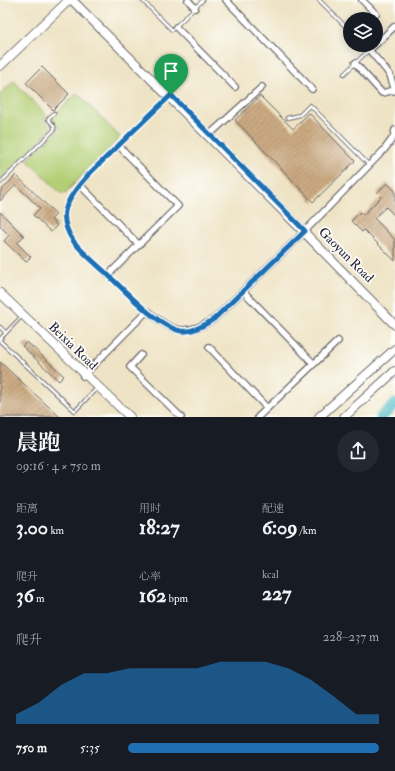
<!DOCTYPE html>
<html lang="zh">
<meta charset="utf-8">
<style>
:root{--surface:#171b24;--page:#242831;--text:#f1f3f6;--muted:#9ea1a6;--accent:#1f6fb2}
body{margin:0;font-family:"IM FELL Double Pica","Noto Serif SC",serif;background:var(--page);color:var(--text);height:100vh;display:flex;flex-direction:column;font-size:15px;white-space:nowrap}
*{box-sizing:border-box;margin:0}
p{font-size:13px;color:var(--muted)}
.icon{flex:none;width:22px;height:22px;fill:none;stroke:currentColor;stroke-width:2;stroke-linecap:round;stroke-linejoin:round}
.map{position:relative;height:417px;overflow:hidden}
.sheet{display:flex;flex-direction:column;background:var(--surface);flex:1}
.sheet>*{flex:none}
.controls{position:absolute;left:343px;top:12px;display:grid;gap:8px}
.controls a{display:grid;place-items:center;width:40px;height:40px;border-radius:50%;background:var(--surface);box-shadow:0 2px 10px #0003;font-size:20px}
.pin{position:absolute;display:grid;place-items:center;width:34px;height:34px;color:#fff;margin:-41px -17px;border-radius:50% 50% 50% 0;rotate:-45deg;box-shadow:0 0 4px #0007}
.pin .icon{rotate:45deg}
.round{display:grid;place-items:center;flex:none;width:42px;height:42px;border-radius:21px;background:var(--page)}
.summary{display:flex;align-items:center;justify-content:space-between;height:68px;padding:0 16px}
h1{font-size:22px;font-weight:700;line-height:30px}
.stats{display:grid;grid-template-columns:repeat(3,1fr);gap:6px;height:68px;padding:4px 16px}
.stats div{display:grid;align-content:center}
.stats b{font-size:20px;font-weight:700}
.stats small{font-size:11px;font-weight:400}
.stats p{font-size:11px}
.chart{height:112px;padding:8px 16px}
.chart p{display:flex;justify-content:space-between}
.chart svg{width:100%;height:72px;margin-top:4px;fill:var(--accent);opacity:.7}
ul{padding:0 16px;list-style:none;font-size:13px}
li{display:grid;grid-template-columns:64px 48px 1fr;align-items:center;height:30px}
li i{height:10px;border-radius:5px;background:var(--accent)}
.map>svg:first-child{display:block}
.green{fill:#b2cf76;stroke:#6a7858}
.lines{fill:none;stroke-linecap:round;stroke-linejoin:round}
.river{stroke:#4fbcc8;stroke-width:11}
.building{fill:url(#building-hatch)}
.lane-casing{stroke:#69666b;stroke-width:4.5}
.street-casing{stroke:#69666b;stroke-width:8}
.secondary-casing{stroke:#69666b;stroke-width:10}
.lane{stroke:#fff;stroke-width:2.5}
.street{stroke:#fff;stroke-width:5.5}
.secondary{stroke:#fff;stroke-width:8}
.route-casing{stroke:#fff;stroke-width:8}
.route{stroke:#1f6fb2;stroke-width:5}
.labels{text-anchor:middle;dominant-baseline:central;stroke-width:3.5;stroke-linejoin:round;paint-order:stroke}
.street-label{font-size:13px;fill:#22223b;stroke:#fdfcf7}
</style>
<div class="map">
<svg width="395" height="417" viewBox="0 0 395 417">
<defs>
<pattern id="building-hatch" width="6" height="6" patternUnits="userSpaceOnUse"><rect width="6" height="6" fill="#cbaa82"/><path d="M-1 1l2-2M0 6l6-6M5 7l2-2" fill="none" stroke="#a48a6c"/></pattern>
</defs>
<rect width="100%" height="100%" fill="#fdfcf7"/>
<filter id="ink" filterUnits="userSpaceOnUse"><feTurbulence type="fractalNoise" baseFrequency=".025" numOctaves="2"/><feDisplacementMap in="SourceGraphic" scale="8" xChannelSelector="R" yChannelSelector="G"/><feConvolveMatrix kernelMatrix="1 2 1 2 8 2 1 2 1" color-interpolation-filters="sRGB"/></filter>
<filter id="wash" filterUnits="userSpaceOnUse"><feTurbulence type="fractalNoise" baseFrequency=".012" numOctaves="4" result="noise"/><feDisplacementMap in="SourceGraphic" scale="16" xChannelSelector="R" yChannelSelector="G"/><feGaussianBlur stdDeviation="0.9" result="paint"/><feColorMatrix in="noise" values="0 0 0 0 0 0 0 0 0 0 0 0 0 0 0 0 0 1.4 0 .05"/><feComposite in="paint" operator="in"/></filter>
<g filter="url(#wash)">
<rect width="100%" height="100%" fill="#eee3c4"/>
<path class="green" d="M14,81L47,116L44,119L50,127V130L0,180V94Z
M77,93L120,137L63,195L27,160L60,129L53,121V117Z"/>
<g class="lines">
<path class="river" d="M381,417L395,404"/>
</g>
<g id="blocks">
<path class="building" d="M42,67L69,94L53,110L26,83Z
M260,96L293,129L309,113L355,161L313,202L235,120Z
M16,175L56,214L51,220L57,225L51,232L33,215L40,208L16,185L0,201V192Z
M387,183L395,191V216L386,207L374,218L395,240V261L364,230L362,232L351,221L360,212L363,215L381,197L377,193Z
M0,212L24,236L17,243L31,257L26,262L4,241L9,235L0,226Z
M27,342L64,376L59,381L22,346Z
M0,362L60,417H0Z"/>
</g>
</g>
<g filter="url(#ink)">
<use href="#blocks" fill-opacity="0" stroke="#69666b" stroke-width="1"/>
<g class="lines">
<g class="lane-casing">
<path id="lane" d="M142,0L172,30L203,0
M319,0L350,31
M344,74L369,50L364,45
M287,118L300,115L310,105L369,165
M0,183L54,130V126L48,119L54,113
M146,311L80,249C71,239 64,228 65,213C67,191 102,162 117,147C134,130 151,114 168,98
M0,327L6,333
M0,339L21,317
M0,341L75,411L96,389"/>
</g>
<g class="street-casing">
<path id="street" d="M188,0L195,8
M226,0L312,89
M362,0L376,14
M176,27L235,87
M376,44L395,26
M375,45L369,50L382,65L390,75L395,91
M355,63L382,93L395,90
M209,135L262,87
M80,185L139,245
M108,275L178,206L119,146
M243,291L314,364
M209,347L267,408
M141,355L130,367L181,417
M83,376L147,311C173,331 184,338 214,319L305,231L384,150L393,138L395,130
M258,417L338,341"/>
</g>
<g class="secondary-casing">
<path id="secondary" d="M72,0L304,232L395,325
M0,66L69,0
M0,293L130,417
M319,417L395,349
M344,417L395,371"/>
</g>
<use href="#lane" class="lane"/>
<use href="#street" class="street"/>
<use href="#secondary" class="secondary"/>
</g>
</g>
<g class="lines" filter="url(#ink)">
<g class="route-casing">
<path id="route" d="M171,95L305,231L214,319C205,325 192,333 181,331C157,326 123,289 105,272C94,262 83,253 74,242C68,234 63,222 65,211C70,188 100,164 116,148C134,130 152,113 171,95Z"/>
</g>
<use href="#route" class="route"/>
</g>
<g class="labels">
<g class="street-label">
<text transform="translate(346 255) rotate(45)">Gaoyun Road</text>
<text transform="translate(73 346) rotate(44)">Beixia Road</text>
</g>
</g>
</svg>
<div class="controls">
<a><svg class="icon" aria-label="layers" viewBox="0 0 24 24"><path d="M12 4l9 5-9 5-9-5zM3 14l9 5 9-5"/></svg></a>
</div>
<div class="pin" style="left:171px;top:95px;background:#1e9e55"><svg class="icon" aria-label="arrive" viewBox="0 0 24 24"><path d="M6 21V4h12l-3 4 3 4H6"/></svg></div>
</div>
<section class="sheet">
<div class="summary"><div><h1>晨跑</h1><p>09:16 · 4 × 750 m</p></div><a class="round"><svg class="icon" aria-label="share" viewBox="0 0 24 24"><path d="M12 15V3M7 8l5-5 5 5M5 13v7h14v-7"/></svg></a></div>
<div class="stats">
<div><p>距离</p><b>3.00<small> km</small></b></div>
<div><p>用时</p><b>18:27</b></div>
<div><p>配速</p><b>6:09<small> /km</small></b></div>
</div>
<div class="stats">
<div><p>爬升</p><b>36<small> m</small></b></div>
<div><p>心率</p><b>162<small> bpm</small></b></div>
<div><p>kcal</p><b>227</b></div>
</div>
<div class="chart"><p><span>爬升</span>228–237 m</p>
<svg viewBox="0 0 160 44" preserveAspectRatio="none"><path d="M0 44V38L10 31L20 20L30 13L40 13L50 10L60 10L70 10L80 10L90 6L100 6L110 6L120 10L130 17L140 27L150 38L160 38V44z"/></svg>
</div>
<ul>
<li><b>750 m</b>5:35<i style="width:100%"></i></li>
</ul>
</section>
